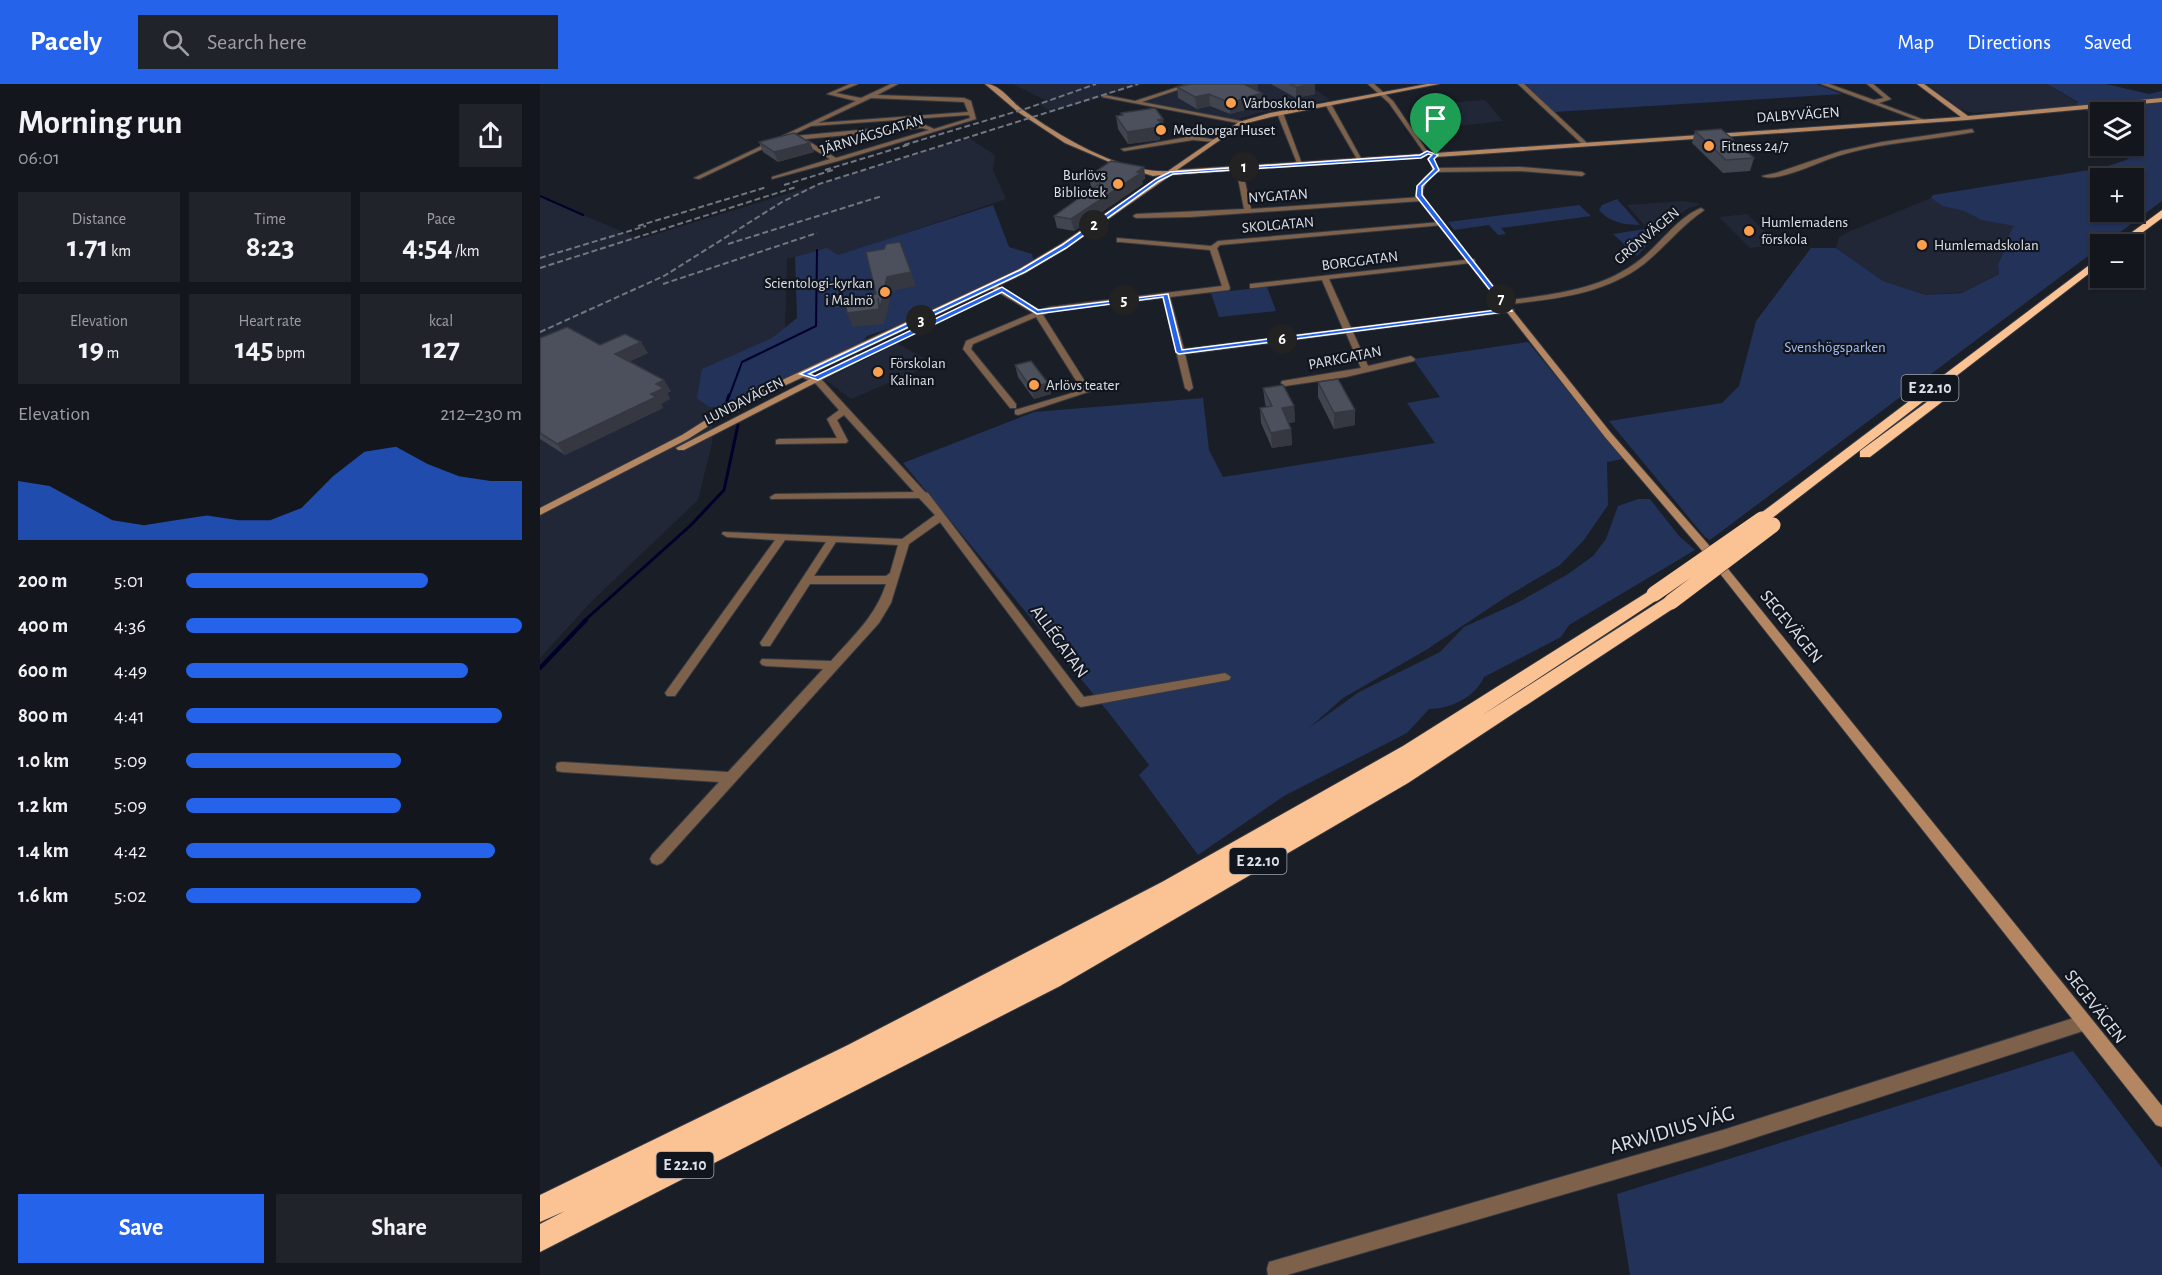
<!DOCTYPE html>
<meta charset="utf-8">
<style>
:root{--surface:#14161d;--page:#21232a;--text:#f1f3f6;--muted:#9d9fa4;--line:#33353b;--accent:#2563eb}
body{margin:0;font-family:"Alegreya Sans",sans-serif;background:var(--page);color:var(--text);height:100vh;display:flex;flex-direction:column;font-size:22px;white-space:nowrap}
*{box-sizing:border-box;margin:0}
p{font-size:20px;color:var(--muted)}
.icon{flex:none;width:33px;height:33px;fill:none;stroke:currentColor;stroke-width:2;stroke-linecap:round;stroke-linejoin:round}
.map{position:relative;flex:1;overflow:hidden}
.panel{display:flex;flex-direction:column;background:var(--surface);width:540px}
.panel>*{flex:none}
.fabs{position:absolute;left:1550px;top:18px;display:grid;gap:12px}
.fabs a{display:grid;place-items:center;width:54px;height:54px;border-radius:0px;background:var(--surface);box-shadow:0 2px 4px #0004,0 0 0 2px var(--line);font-size:30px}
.pin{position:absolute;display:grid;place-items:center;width:51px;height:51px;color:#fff;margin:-62px -26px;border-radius:50% 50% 50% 0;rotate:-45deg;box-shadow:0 0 6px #0007}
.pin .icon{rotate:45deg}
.km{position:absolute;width:30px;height:30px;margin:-15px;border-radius:50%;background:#222;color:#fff;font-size:16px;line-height:30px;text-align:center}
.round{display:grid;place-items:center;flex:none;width:63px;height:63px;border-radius:0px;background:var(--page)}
.summary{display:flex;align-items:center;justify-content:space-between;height:102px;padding:0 18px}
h1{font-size:33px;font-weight:600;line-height:45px}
.stats{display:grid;grid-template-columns:repeat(3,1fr);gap:9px;height:102px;padding:6px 18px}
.stats div{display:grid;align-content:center;border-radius:0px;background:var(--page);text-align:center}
.stats b{font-size:30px;font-weight:600}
.stats small{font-size:16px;font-weight:400}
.stats p{font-size:16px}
.chart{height:168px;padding:12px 18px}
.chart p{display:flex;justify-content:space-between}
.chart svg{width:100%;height:108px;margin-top:6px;fill:var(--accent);opacity:.7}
.primary-button{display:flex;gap:12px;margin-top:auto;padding:12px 18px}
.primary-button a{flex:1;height:69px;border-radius:0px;background:var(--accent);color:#fff;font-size:24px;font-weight:600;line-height:69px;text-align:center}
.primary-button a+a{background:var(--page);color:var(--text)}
ul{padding:0 18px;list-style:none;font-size:20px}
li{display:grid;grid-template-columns:96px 72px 1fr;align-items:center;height:45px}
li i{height:15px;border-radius:8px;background:var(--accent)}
header{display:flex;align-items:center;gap:36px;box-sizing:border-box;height:84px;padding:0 30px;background:var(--accent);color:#fff}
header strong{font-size:28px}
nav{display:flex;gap:33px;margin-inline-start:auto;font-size:21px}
.search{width:420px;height:54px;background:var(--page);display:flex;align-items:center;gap:15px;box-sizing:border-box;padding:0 21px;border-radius:0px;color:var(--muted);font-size:22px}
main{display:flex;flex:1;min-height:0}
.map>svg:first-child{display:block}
.built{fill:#212736}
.green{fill:#233259;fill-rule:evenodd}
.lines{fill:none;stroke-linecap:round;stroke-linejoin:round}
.stream-far2{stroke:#01002b;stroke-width:2}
.stream-far1{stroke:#01002b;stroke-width:3}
.stream{stroke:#01002b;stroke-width:4}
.street-casing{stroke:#353942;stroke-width:2}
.secondary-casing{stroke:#353942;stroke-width:2}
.highway-casing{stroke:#353942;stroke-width:2}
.street{fill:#7d614a;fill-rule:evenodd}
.secondary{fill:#b48762;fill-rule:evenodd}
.highway{fill:#fbc294;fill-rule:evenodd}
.rail{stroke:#73767e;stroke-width:2;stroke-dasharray:6 3;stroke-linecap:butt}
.highway-bridge-casing{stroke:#353942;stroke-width:16;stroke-linecap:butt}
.highway-bridge{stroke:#fbc294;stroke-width:15}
.wall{fill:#41454f}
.shaded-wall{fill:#353840}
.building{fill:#4c505c;stroke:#353840;stroke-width:1.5}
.route{fill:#2563eb;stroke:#fff;stroke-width:1.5;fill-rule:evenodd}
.poi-dot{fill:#fa9f4e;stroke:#11151e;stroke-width:2}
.labels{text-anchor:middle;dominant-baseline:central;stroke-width:4.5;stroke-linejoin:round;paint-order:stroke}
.far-poi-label{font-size:15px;fill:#dee1e8;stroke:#11151e;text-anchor:start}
.far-street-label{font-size:15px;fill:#dee1e8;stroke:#11151e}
.far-park-label{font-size:15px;fill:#a7bff8;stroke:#11151e}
.shield{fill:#11151e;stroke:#a0a4ab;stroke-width:1.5}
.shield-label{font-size:16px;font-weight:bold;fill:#dee1e8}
.street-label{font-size:18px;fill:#dee1e8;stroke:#11151e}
.near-street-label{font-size:21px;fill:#dee1e8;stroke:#11151e}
</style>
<header>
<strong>Pacely</strong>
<div class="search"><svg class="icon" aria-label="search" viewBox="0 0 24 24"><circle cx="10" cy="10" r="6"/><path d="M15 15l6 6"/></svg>Search here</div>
<nav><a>Map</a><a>Directions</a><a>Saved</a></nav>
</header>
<main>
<section class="panel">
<div class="summary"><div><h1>Morning run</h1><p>06:01</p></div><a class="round"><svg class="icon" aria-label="share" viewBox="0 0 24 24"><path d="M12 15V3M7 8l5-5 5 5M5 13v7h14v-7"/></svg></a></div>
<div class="stats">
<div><p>Distance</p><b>1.71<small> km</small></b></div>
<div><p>Time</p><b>8:23</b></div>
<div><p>Pace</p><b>4:54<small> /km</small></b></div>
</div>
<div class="stats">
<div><p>Elevation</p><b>19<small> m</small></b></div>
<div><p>Heart rate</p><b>145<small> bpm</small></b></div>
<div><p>kcal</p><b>127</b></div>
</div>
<div class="chart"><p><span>Elevation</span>212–230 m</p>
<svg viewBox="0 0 160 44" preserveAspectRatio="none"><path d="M0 44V20L10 22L20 29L30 36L40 38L50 36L60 34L70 36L80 36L90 31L100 18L110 8L120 6L130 13L140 18L150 20L160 20V44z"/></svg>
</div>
<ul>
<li><b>200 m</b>5:01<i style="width:72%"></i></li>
<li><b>400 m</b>4:36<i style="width:100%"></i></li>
<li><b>600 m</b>4:49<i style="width:84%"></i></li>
<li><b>800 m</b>4:41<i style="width:94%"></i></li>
<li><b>1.0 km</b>5:09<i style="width:64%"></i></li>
<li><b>1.2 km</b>5:09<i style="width:64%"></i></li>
<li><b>1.4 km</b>4:42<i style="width:92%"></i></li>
<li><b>1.6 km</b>5:02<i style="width:70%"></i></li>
</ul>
<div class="primary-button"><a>Save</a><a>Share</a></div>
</section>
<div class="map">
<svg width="1622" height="1191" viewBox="0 0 1622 1191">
<rect width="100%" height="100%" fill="#1a1e27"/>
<path class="built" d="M473,0H604L511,28L499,20L505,16Z
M660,0H768L790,16L718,29L692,37L607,20L610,18H606Z
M1386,0H1507L1538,19L1536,22L1433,29L1422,26Z
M945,16L963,37L910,43L884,21Z
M429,54L455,71L453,86L466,115L298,172L286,165L247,175L245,250L173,299L172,359L158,416L52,517L0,574V113L100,155Z
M1391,114L1402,122L1424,127L1441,136L1475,142L1468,156L1460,189L1424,208L1385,211L1343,197L1296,164L1299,153L1308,148Z
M1143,117L1162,120L1149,124L1125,140L1104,141L1087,121Z
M1207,130L1239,161L1210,164L1179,133Z
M357,259L394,280L311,315L285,296Z"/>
<path class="green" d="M984,0H1276L1302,10L1014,28Z
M1507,0H1566L1609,10L1622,7V117L1564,160H1560V163L1170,456L1165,453L1069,337L1182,319L1199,302L1216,237L1271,164H1296L1343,197L1385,211L1422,209L1459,190L1458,180C1466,168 1466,153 1474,142L1441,136L1424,127L1402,122L1391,114L1393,111L1562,84L1586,76L1599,68L1600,60L1593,53V28H1560V33L1536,22L1538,18ZM1560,94H1593V128H1560Z
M1077,115L1100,141C1084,141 1069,138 1059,126L1062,121Z
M453,121L469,163L492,170L494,177C440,206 385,234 327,252L323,257L183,324L169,323L157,314L162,285L232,254L257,234L255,173L287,164L298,171Z
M1039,121L1051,132L961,144L966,150L958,151L949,141L914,146L908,138Z
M1124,142L1097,172L1073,150Z
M727,203L736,227L679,233L671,209Z
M988,258L1083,375L1067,378L1068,421L1044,456L1020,481L966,513L886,566L803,614L769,644L819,608L900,568L924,543L977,519L1028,490L1053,472L1066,455L1078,422L1098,415H1110L1139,452L1155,466L1029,541L1021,553L944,593C935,613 911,625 889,625L867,649L744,712L658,771L599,691L609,681L569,629L363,379L494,328L663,314L669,366L683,393L895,359L867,319L900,313L873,275Z
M1533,967L1622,1084V1191H1090L1077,1110Z"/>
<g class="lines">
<path class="stream-far2" d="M0,112L43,131
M189,313L202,278L276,242L277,166"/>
<path class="stream-far1" d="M187,317L189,311
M44,537L151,441L184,406L198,341"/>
<path class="stream" d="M0,584L46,536"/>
<g class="street-casing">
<path id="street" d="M310,0H318L296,9L321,14L351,0H358L337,11L424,14L431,17L436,35L298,77L232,95V93L290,75L256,55L255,52L383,40L394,45L430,34L429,31L271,42L159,95L154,94L316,17L287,10ZM331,14L424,18L428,28L278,39ZM382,44L389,46L296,74L265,55Z
M647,0H655L602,18L701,37L703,40L562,13L565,11L595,17Z
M828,0H834L853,17L889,70H885L849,19Z
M978,0H984L1046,58V60H1042Z
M1281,0H1289L1334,16L1344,14L1327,0H1333L1351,15L1339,19L1387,37L1382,38Z
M788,18L791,20L822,76L817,75L785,20Z
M740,27L743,29L762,80L757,79L737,29Z
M1432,45L1434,48C1387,57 1338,58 1292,74C1277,79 1236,99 1222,92L1236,89L1301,67L1342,58Z
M653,52L677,56L674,58L653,56L584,67L581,65Z
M699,82L702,84L711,125L881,113L884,115L881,117L650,133L596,134L593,132L596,130L704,125L696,84Z
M980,83L1042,88L1045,90L1042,92L980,87L896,88L893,86L896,84Z
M1161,124L1164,126L1163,127C1141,142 1125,163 1104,180C1064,211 1013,215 964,221L960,219L964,217C1012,210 1061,207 1101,175C1121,159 1137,134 1161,124Z
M901,138L903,139V141L680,161L677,164L690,204L689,206L630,213L644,265L803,245L782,196L713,204H710V200L934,175L935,177L931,179L789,195L811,244L970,224L974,226L970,228L813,248L828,282L871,272L875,275L874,277L806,293L745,302L741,299L742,297L821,284L806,249L645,270L653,304L649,307L645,304L623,214L511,227L503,231L551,307L478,331L475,330V326L542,306L496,233L433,260L431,265L476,320V324H470L423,265L426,257L493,229L451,204V200H454L500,226L509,223L682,202L670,166L580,158H577V154L671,162L678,157Z
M263,287L282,296L385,408L388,409L544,613L685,589L691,593L689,596L541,623L537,621L400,438L369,460L351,519L339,539L122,779L117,781L112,779L110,775L112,771L179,698L22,688L17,687L16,683L17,679L22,678L188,688L283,585L226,582L222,581L220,578L222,575L291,577C314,551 335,533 346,500H270L230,562H222L220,559L222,556L286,458L245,456L135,612H127L125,609L127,606L235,456L187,453L182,450L183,448L362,455L395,431L379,414L231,415L230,413L235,410L374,408L304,331L297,336L308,357L306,359L236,360V356L239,355L297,354L287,335L299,326L276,300L260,292V288ZM296,458L358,461L350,489L346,492H274Z
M1543,931L1549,934L1551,939L1549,944L1543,947L1183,1064L747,1191H728L727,1185L729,1178L736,1176L1183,1046Z"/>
</g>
<g class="secondary-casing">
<path id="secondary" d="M445,0C461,0 471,18 483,26C519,52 582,90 628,87L699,38L730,29L887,0H899L731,33L703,40L637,86L881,70L883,73L631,91L527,164L485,189L197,324L148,355L0,431V424L142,351L191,320L479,185L521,160L621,91L613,92L574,80L525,59L478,28Z
M1377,0H1384L1428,32L1622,14V18L1427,36L896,73L893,71L896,69L1421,33Z
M889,74H893L899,86C891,95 879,101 884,115L1071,349L1167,459L1622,1022V1043L1616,1041L1159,463L1065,353L879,116C872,102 883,95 893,86Z
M317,271L321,274L320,276L144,366H138L136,364Z"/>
</g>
<g class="highway-casing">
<path id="highway" d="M1622,126V134L1587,160H1576Z
M1560,173V181L1227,438H1217L1214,435L1217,432Z
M1410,301L1415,302V308L1330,373H1320V367Z
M1114,504L1120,506L1122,510L1120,514L941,632L1125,514H1137L1139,518L1137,522L868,699L520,902L0,1168V1140L25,1127L0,1138V1111L308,961L622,798L863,662Z"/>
</g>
<use href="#street" class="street"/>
<use href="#secondary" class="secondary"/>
<use href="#highway" class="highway"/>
<path class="rail" d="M364,61L488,24L556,0
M285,86L371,60
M244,101L293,86
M98,142L227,103
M188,160L342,112
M0,174L106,142
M0,184L256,103
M123,200L277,149
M0,248L124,192L242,118L279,100L598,0"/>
<g class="highway-bridge-casing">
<path id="highway-bridge" d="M1114,510L1222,435
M1131,518L1233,441"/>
</g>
<use href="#highway-bridge" class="highway-bridge"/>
</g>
<path class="wall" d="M650,0H718V7L722,9L723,21L690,30L670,22L657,25L638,14L637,3Z
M731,0H775V10L756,14Z
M581,29L625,47L623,48L624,53H620V56L588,60L578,45L576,32H581Z
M1155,47L1214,74L1210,87L1183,89L1152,59Z
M219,58L270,59L274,68L238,78L223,68Z
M604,83L605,95L602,97L603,100L534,147L517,144L514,132L553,104L551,103L549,92Z
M0,254L108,269L90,277L131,307L127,309L130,315L121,320L123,324L25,371L0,355Z
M475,281L508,299L511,310L494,315L478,293Z
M778,298L815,341L794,345L778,313Z
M723,304L754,322L755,338L748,339L751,345L752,361L732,364L721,339L720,324L726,323L725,319Z"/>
<path class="shaded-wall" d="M704,0H718V8Z
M772,0H775V10L756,14V3Z
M722,9L723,21L690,30V19Z
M669,10L670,22L657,25L655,13Z
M623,35L625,47L623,48L624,53H620V56L588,60L587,48L618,36Z
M270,59L274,68L238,78L234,68Z
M604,83L605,95L602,97L603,100L534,147L531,135Z
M371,188L376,202L352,207L345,238L344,233V240L313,243L307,229L338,214L347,193Z
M101,258L108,269L82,281L75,270Z
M124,296L131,307L127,309L130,315L121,320L123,324L25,371L17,360L111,310L116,300Z
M508,299L511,310L494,315L491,304Z
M754,322L755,338L743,340L742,324Z
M815,326V341L794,345V329Z
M751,345L752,361L732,364L731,349Z"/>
<path class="building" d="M650,0H705H704L722,9L690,19L669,10L655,13L637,3Z
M750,0H772L756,3Z
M615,24L623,35L618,36L622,40L617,41L619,43L587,48L576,32L583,31L581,29Z
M1181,45L1214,74L1186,76L1155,47Z
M254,49L270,59L234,68L219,58Z
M571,77L604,83L597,88L601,89L531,135L514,132L566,95L549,92Z
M360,158L371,188L347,193L340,224L338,214L339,225L307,229L305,216L336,210L326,168L344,165L346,160Z
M27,243L60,261L85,250L101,258L75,270L124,296L116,300L124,304L111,310L116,313L17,360L0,349V254Z
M491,277L508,299L491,304L475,281Z
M798,295L815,326L794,329L778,298Z
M743,301L754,322L742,324L751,345L731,349L720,324L732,322L723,304Z"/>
<path class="route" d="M887,67L898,71L894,75L899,86L882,102V111L972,227L639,270L636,268L623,213L497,230L462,208L278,296L260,290L480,186L522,161L616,95L630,88L880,71ZM888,70L892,71L888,75L894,85L877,102L876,112L965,225L642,266L628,210L498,226L462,203L275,292L269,290L485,188L526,164L619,97L633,90L881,74Z"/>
<g class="poi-dot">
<circle cx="691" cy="19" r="6"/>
<circle cx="621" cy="46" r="6"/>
<circle cx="1169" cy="62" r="6"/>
<circle cx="578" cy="100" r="6"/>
<circle cx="1209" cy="147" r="6"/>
<circle cx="1382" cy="161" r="6"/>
<circle cx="345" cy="208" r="6"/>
<circle cx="338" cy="288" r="6"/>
<circle cx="494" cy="301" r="6"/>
</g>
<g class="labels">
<g class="far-poi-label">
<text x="703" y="19">Vårboskolan</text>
<text x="633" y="46">Medborgar Huset</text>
<text x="1181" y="62">Fitness 24/7</text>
<text x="566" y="91" text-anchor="end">Burlövs<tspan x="566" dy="17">Bibliotek</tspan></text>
<text x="1221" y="138">Humlemadens<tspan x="1221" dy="17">förskola</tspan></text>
<text x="1394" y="161">Humlemadskolan</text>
<text x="333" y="199" text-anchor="end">Scientologi-kyrkan<tspan x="333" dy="17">i Malmö</tspan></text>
<text x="350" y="279">Förskolan<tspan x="350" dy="17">Kalinan</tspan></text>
<text x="506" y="301">Arlövs teater</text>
</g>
<g class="far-street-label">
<text transform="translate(1258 31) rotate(-4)">DALBYVÄGEN</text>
<text transform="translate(332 51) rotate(-17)">JÄRNVÄGSGATAN</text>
<text transform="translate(738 112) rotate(-4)">NYGATAN</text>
<text transform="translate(738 141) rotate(-5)">SKOLGATAN</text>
<text transform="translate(1107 152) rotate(-40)">GRÖNVÄGEN</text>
<text transform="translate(820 177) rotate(-7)">BORGGATAN</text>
<text transform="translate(805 274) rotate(-11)">PARKGATAN</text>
<text transform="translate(204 317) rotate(-27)">LUNDAVÄGEN</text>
</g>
<g class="far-park-label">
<text x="1295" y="263">Svenshögsparken</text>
</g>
<g class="shield">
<rect x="1361.5" y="291" width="57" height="26" rx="4.5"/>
<rect x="689.5" y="764" width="57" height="26" rx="4.5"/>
<rect x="116.5" y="1068" width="57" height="26" rx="4.5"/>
</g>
<g class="shield-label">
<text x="1390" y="304">E 22.10</text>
<text x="718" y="777">E 22.10</text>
<text x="145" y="1081">E 22.10</text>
</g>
<g class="street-label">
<text transform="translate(1251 543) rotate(51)">SEGEVÄGEN</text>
<text transform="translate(519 558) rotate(54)">ALLÉGATAN</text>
<text transform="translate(1555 923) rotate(52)">SEGEVÄGEN</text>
</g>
<g class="near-street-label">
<text transform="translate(1132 1046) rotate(-16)">ARWIDIUS VÄG</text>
</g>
</g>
</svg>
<div class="fabs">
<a><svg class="icon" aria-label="layers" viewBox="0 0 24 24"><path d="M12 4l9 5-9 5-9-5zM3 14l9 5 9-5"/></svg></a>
<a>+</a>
<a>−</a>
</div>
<div class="pin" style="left:896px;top:71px;background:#1e9e55"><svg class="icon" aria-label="arrive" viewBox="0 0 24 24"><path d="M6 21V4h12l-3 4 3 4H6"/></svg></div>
<b class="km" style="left:704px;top:83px">1</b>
<b class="km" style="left:554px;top:141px">2</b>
<b class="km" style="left:381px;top:236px">3</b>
<b class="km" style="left:584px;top:216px">5</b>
<b class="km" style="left:742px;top:255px">6</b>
<b class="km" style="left:961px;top:215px">7</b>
</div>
</main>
